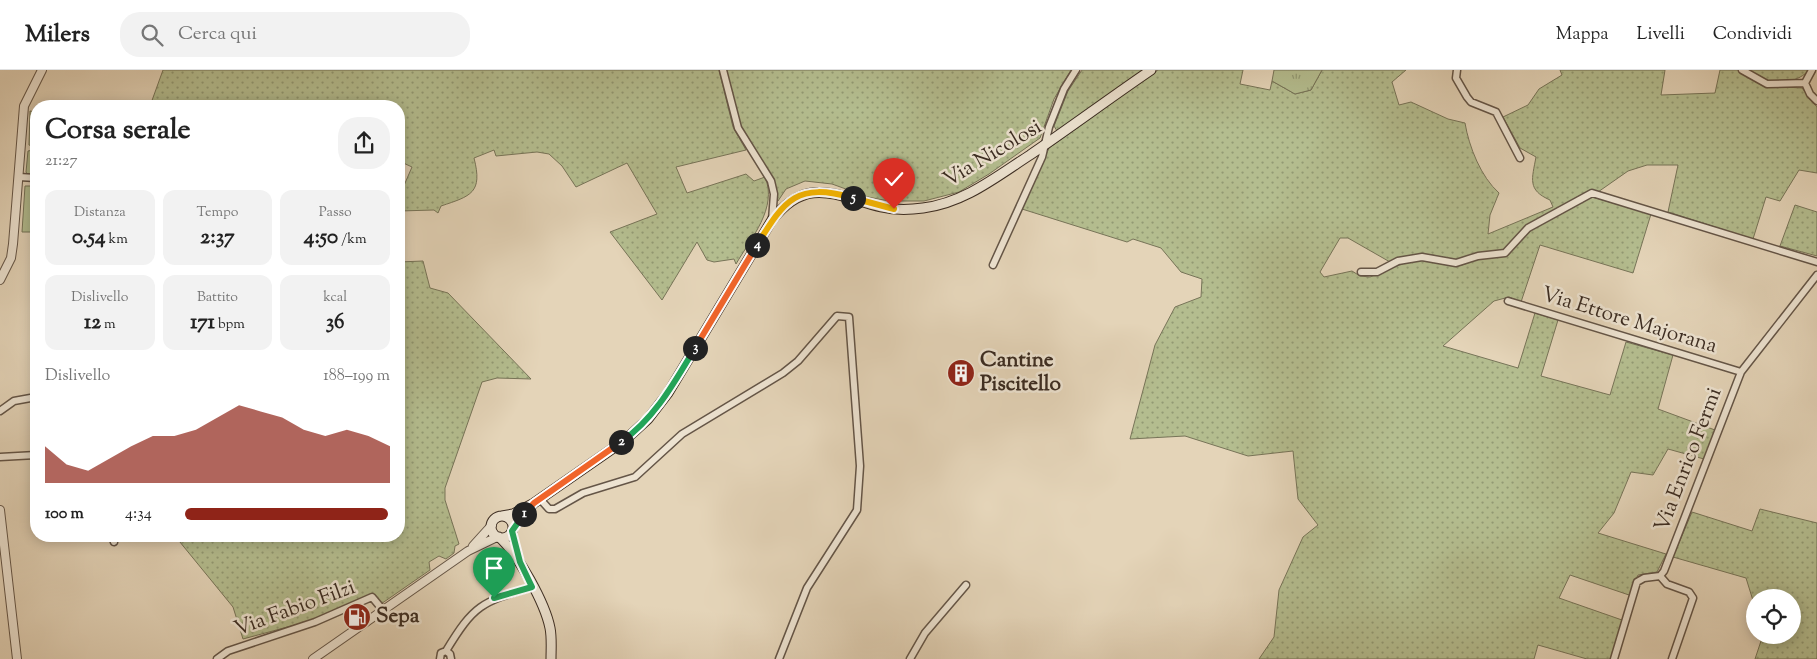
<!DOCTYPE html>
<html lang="it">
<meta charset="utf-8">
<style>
:root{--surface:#fff;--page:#f2f2f2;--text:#222;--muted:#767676;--line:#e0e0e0;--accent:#8f2418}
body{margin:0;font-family:"Sorts Mill Goudy",serif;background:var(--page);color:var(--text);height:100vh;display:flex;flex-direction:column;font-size:19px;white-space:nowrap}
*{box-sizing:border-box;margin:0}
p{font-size:16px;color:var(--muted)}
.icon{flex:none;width:28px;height:28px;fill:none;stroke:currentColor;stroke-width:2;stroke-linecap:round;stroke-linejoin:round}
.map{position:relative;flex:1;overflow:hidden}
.sheet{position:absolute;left:30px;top:30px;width:375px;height:442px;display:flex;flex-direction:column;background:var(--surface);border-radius:20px;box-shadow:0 2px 12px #0003}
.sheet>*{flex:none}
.controls{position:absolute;left:1746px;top:519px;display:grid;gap:10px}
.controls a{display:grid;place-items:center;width:55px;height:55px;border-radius:50%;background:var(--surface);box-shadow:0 2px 12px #0003;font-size:25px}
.pin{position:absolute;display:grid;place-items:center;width:42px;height:42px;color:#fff;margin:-51px -21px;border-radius:50% 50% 50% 0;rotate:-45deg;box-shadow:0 0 5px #0007}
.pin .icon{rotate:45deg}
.km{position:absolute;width:25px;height:25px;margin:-12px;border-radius:50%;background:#222;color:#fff;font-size:14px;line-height:25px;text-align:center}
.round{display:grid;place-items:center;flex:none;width:52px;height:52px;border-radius:20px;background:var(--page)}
.headline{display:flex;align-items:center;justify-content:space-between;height:85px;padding:0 15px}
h1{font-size:28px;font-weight:800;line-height:38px}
.stats{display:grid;grid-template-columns:repeat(3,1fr);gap:8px;height:85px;padding:5px 15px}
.stats div{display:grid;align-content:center;border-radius:12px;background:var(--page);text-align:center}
.stats b{font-size:21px;font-weight:800}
.stats small{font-size:14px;font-weight:400}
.stats p{font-size:14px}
.chart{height:140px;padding:10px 15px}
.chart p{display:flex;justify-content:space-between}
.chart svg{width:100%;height:90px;margin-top:5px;fill:var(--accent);opacity:.7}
ul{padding:0 15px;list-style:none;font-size:16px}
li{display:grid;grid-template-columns:80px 60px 1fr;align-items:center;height:38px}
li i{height:12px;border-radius:6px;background:var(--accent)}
header{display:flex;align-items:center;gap:30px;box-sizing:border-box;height:70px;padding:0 25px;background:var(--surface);border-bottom:1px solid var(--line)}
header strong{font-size:24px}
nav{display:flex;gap:28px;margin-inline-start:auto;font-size:18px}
.search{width:350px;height:45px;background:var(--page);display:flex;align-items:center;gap:12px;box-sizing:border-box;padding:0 18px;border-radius:20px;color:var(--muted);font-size:19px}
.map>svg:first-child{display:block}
.grass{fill:url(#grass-dots);stroke:#777458}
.park{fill:url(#park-tufts);stroke:#777458}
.pitch{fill:#b4bd8f;stroke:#777458}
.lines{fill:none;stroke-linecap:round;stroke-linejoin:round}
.minor-casing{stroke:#645547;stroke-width:9}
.tertiary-casing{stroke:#645547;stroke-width:10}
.secondary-casing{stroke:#3a2b21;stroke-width:11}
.minor{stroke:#ede3d1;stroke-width:6}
.tertiary{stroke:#ede3d1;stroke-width:8}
.secondary{stroke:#ede3d1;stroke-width:9}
.split-1-casing{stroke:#fff;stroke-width:10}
.split-2-casing{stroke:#fff;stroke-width:10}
.split-3-casing{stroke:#fff;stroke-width:10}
.split-4-casing{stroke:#fff;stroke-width:10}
.split-5-casing{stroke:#fff;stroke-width:10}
.split-6-casing{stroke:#fff;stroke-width:10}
.split-1{stroke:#22a559;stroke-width:6}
.split-2{stroke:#f0652b;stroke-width:6}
.split-3{stroke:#22a559;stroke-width:6}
.split-4{stroke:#f0652b;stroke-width:6}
.split-5{stroke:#f5b400;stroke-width:6}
.split-6{stroke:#f5b400;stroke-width:6}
.labels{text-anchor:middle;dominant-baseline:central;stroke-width:5;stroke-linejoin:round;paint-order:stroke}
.street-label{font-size:21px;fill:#3a2b21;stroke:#ede3d1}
.poi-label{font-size:21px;font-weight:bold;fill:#3a2b21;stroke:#ede3d1;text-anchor:start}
</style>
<header>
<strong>Milers</strong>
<div class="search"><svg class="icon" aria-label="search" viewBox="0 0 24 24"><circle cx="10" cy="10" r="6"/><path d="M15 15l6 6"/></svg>Cerca qui</div>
<nav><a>Mappa</a><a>Livelli</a><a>Condividi</a></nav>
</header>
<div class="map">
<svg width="1817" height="589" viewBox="0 0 1817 589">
<defs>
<pattern id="grass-dots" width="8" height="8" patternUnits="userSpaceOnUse" patternTransform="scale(1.25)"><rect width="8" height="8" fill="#b4bd8f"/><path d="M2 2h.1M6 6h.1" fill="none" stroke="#939a74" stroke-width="1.8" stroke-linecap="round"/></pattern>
<pattern id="park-tufts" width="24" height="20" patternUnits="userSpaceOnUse" patternTransform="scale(1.25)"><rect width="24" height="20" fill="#b4bd8f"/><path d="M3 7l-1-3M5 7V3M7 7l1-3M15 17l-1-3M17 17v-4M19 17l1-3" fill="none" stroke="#939a74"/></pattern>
</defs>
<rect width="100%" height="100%" fill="#e4d4b8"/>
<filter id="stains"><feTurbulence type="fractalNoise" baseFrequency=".004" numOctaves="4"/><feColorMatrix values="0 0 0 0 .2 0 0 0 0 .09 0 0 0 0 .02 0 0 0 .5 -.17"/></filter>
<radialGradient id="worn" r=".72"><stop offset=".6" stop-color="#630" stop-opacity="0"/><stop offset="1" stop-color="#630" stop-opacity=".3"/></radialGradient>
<path class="grass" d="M163,0H719L733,57L746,80L676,97L687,123L746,104L754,111L765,107C778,138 751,168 736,194L734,189L714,192L707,190L697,172L662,230L610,162L657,144L627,93L576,117L562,96L549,84L537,82L496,86L494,80L474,88C483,123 471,126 441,136L438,143L434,140L399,141V127L412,97L399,91V36H150Z
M725,0H1071L1054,29L1040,68L989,104L959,122L924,131H889L868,127L832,114L805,111L786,119L778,131L766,99L740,55Z
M1082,0H1143L1057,61L1054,56L1068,21Z
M1158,0H1243L1240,14L1270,20L1272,11L1295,24L1311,20L1322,0H1406L1392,12L1399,35L1411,32L1448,49L1465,53C1469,77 1481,107 1499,123L1490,145L1488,164L1553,137L1550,130C1527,120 1532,109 1536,87L1520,78L1503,47L1528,35L1539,19L1562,5L1560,0H1665L1661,25L1715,23L1720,0H1739L1767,16L1802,18L1817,37V103L1799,100L1780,131L1766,127L1753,169L1668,142L1678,95H1647L1628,101L1598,122L1585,123L1536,151L1526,157L1504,181L1478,184L1456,191L1433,185H1418L1390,192L1348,168H1340L1320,202L1324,207L1352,201L1360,206L1370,207L1412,190L1430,189L1450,195H1462L1481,188L1505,185L1538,154L1589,126L1651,144L1633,203L1540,175L1521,232L1509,227L1494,231L1443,276L1518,298L1535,243L1558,250L1541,306L1610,325L1626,272L1673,285L1658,339L1715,360L1704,389L1668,379L1653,405L1631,402L1614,443L1598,463L1666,484L1657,502L1638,505L1629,525L1570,505L1559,528L1622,550L1611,589H1587L1538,575L1534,589H1259L1274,567L1279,520L1303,467L1318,455L1298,429L1293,381L1248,386L1185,366L1130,369L1155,275L1175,237L1201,227L1202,209L1181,202L1161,178L1133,169L1127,172L1022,139L1049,78Z
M1748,0H1809C1800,11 1778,16 1765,10C1759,8 1753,3 1748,0Z
M1795,135L1817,142V186L1780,176Z
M423,191L430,218L448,223L531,309L497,308L482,312L445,418V430L459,474L455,476L454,483L446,489L439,486L429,492L430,500L381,534L372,524L306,552L243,569L233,537L175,466H399V192Z
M1760,439L1817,453V589H1755L1763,565H1792V528H1755V537L1746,508L1673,487L1692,442L1752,461Z"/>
<path class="park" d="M1274,0H1322L1311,20L1295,24L1272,11Z
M30,41L36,42V105H28L26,102L28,81L33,80L34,77L29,75Z"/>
<path class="pitch" d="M25,116H36V162H22Z"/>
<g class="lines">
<g class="minor-casing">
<path id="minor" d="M723,0L738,58L771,111L774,124L772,150
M1457,0L1456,8L1467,27L1471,32L1496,42L1520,88
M1742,0L1767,14L1805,13
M1812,0L1805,13L1810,24L1817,31
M19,107L36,108
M993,195L1042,87L1049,57L1064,19L1076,0
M1361,202H1377L1398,191L1422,187L1456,193L1478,186L1505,183L1528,158L1592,123L1817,192
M1508,231L1741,302
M0,341L14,331L36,327
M0,387L36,385
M540,429L549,439H555L583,423L635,407L682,364L783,303L798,291L837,246L849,247L860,396L857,440L807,518L779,589
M112,466L114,472
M1660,506L1667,514L1689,522L1693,528L1672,589
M446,581C474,535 481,532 532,517
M217,589L228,581L315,552L372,527L382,539
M440,589L441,583L446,581L450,584L451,589
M910,589L925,563L966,515
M1614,589L1637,512L1644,508L1660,506L1664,501L1741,302L1817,205"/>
</g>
<g class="tertiary-casing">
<path id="tertiary" d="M0,210L11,188L13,174L24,36L42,0
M0,440L17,589
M473,476L492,455
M313,589L468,481L497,467"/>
</g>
<g class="secondary-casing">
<path id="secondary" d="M502,446L513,444L534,433L625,370L648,349L668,323L772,150C807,105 836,126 881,137C894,140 909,140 923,138C964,133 996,107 1030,85C1071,57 1110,28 1151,0
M491 457a11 11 0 1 1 22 0a11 11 0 1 1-22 0Z
M513,457L531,437
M499,467C518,484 545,533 550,558C552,568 551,579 551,589"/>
</g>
<use href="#minor" class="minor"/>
<use href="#tertiary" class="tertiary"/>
<use href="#secondary" class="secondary"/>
</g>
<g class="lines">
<g class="split-1-casing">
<path id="split-1" d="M494,528L532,517L520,492L512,461L524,444"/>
</g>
<g class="split-2-casing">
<path id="split-2" d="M524,444L534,433L621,372"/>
</g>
<g class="split-3-casing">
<path id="split-3" d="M621,372C655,348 674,313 695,278"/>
</g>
<g class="split-4-casing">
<path id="split-4" d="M695,278L757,175"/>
</g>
<g class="split-5-casing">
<path id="split-5" d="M757,175C785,129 797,112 853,128"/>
</g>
<g class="split-6-casing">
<path id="split-6" d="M853,128L894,139"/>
</g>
<use href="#split-1" class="split-1"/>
<use href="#split-2" class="split-2"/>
<use href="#split-3" class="split-3"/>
<use href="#split-4" class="split-4"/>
<use href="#split-5" class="split-5"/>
<use href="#split-6" class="split-6"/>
</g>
<defs>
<g id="building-disc" transform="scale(1.4375)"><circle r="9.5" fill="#8f2418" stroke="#ede3d1"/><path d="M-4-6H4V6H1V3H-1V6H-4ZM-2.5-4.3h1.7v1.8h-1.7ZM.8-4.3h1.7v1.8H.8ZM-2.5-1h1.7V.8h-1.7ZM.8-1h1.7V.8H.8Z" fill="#fff"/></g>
<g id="fuel-disc" transform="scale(1.4375)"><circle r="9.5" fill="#8f2418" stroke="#ede3d1"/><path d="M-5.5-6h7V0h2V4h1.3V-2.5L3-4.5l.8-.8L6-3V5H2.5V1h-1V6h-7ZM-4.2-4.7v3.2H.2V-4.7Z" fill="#fff"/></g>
</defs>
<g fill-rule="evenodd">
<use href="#building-disc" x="961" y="303"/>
<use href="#fuel-disc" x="357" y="547"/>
</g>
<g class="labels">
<g class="street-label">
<text transform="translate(993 84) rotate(-31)">Via Nicolosi</text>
<text transform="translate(1629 251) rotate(17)">Via Ettore Majorana</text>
<text transform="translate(1689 390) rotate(-69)">Via Enrico Fermi</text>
<text transform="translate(295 539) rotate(-20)">Via Fabio Filzi</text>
</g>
<g class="poi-label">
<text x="980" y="291">Cantine<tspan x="980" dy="24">Piscitello</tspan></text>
<text x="376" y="547">Sepa</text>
</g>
</g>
<rect width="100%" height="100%" filter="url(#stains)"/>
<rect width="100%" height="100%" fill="url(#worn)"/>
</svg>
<div class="controls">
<a><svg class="icon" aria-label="locate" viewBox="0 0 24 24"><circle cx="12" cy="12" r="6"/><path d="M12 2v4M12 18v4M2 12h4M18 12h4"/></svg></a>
</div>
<div class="pin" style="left:494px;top:528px;background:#1e9e55"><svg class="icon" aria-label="arrive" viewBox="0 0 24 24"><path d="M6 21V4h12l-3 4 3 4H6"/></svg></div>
<div class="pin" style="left:894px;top:139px;background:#d93025"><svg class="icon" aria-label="check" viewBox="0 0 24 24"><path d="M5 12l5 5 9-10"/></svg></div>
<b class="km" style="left:524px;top:444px">1</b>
<b class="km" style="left:621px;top:372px">2</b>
<b class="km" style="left:695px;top:278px">3</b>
<b class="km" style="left:757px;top:175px">4</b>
<b class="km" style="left:853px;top:128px">5</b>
<section class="sheet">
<div class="headline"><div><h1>Corsa serale</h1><p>21:27</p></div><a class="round"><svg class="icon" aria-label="share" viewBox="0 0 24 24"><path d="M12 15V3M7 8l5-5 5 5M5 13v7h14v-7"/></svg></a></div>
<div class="stats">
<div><p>Distanza</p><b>0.54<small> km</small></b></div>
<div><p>Tempo</p><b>2:37</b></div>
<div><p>Passo</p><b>4:50<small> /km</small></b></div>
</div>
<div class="stats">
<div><p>Dislivello</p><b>12<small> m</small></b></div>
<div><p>Battito</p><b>171<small> bpm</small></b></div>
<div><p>kcal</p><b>36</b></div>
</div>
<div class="chart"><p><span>Dislivello</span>188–199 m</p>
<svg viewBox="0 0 160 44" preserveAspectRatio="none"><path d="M0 44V26L10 35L20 38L30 32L40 26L50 21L60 21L70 18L80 12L90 6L100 9L110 12L120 18L130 21L140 18L150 21L160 26V44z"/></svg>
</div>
<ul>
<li><b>100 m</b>4:34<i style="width:99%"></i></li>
</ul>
</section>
</div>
